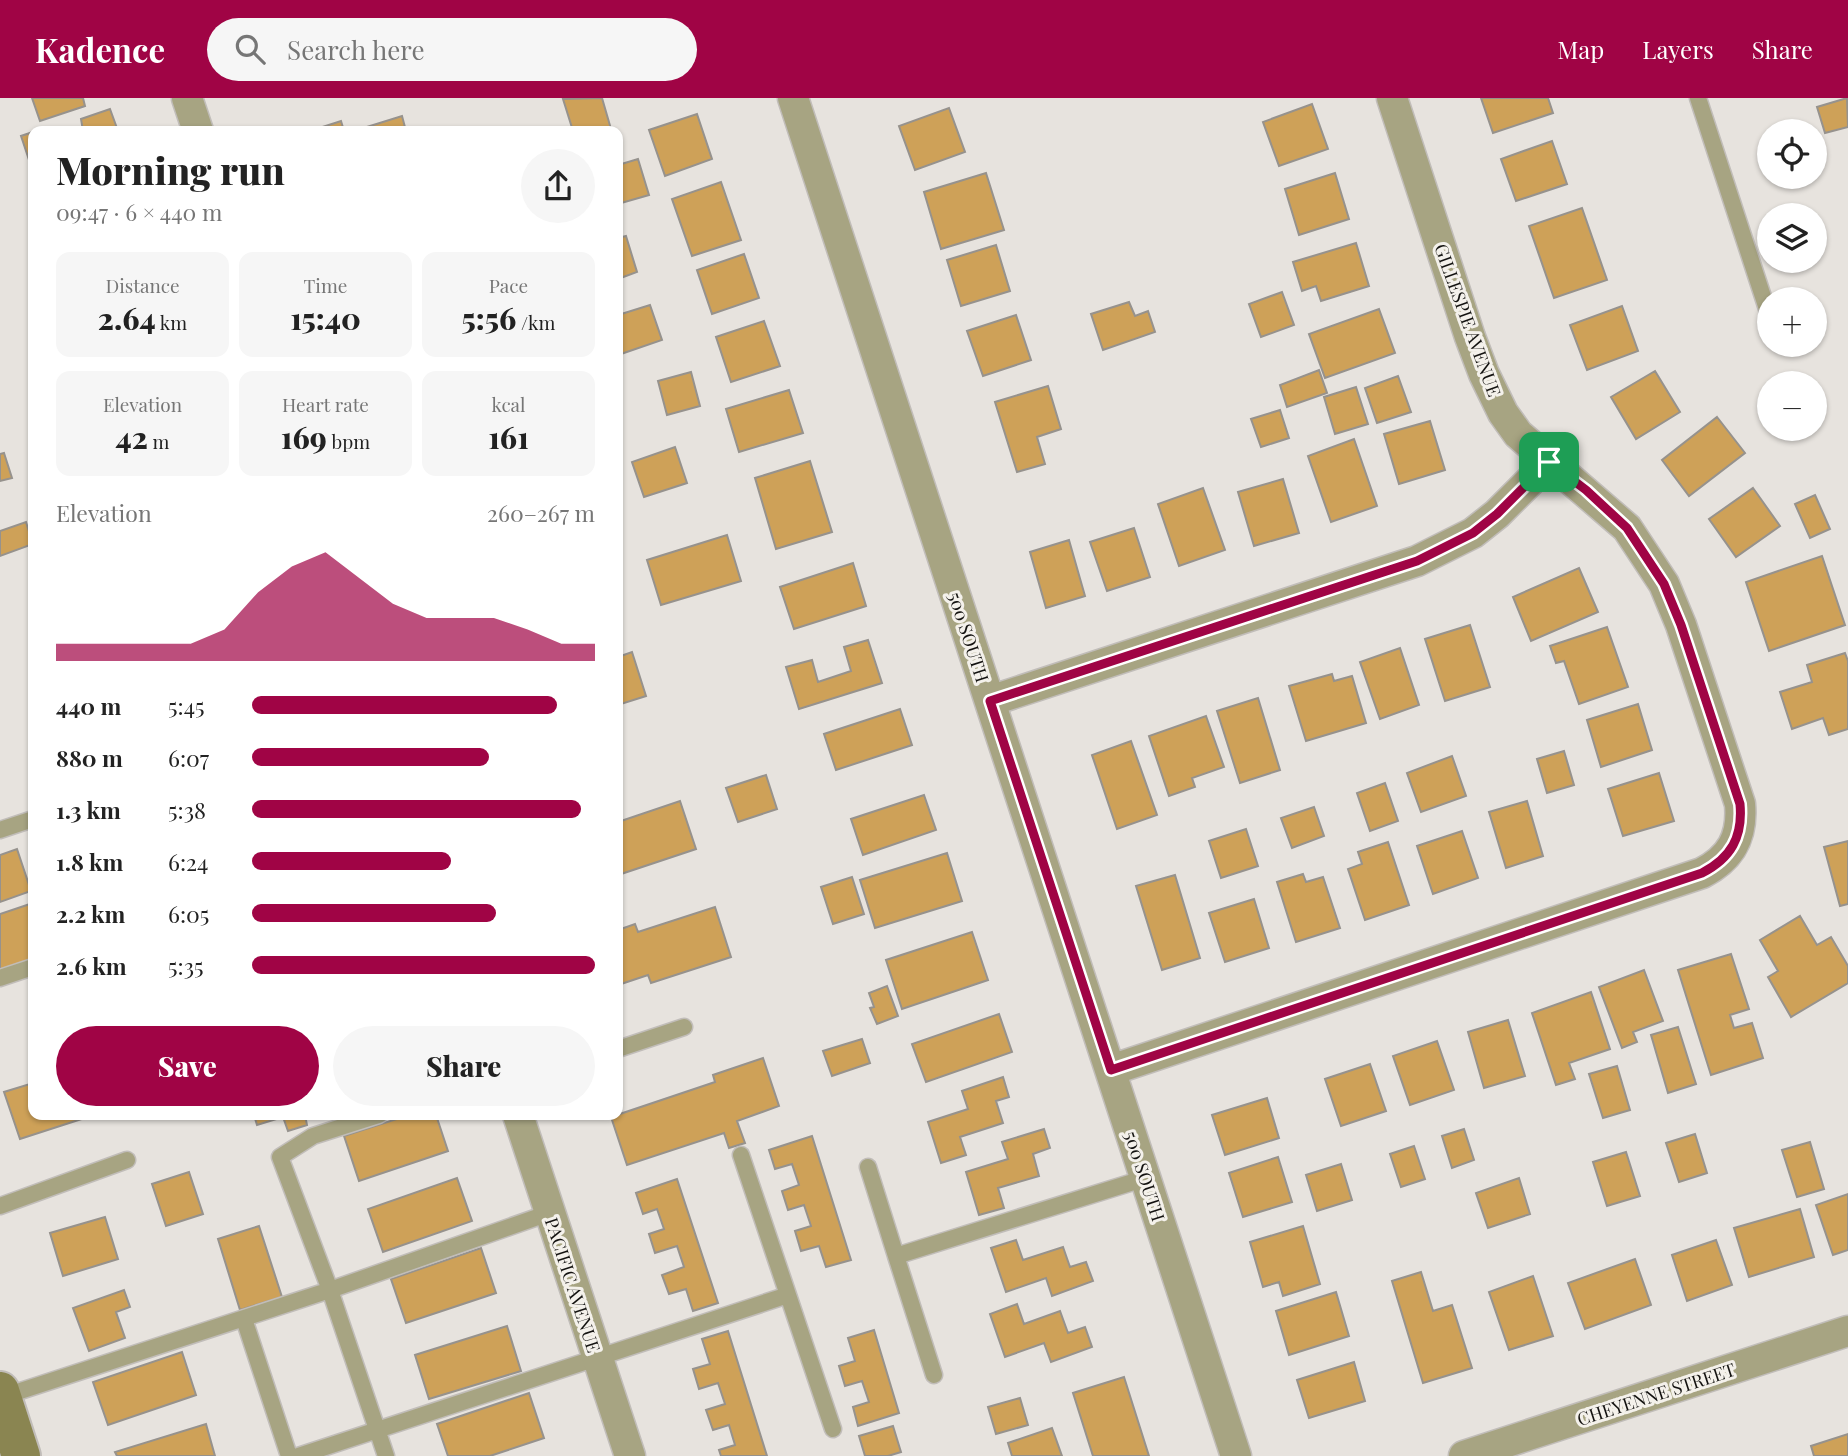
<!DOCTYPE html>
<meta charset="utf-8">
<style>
:root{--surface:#fff;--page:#f6f6f6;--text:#222;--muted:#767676;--accent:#a00445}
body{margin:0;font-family:"Playfair Display",serif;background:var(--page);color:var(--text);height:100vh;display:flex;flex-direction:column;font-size:26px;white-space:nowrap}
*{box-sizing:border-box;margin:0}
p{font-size:23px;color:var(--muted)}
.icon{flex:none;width:38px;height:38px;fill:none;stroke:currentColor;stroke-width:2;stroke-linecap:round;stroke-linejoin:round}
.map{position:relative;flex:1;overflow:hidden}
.drawer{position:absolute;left:28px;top:28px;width:595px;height:994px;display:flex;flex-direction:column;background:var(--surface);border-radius:14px;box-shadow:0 2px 5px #0004}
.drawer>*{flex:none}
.buttons{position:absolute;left:1757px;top:21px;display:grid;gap:14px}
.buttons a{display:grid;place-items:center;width:70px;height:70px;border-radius:50%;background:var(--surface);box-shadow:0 2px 5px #0004;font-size:35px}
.pin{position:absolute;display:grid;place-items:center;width:60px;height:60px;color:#fff;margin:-30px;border-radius:14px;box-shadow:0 4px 10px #0006}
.round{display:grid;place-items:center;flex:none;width:74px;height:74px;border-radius:37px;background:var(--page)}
.overview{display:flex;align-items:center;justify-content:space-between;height:119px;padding:0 28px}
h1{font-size:38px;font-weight:800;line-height:52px}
.metrics{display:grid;grid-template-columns:repeat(3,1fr);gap:10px;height:119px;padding:7px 28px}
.metrics div{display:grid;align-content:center;border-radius:14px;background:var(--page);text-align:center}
.metrics b{font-size:30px;font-weight:800}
.metrics small{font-size:19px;font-weight:400}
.metrics p{font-size:19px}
.chart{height:196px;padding:14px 28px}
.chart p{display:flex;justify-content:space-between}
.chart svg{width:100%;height:126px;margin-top:7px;fill:var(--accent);opacity:.7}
.button{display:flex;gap:14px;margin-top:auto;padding:14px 28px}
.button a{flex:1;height:80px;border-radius:42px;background:var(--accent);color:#fff;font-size:28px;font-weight:800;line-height:80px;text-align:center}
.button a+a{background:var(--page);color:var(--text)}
ul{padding:0 28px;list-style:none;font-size:23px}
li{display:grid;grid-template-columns:112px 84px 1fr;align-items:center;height:52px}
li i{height:18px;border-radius:9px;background:var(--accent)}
header{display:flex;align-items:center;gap:42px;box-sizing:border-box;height:98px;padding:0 35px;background:var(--accent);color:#fff}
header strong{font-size:33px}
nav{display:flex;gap:38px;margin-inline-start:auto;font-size:24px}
.search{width:490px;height:63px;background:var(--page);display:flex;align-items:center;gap:18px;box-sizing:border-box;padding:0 24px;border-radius:38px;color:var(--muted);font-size:26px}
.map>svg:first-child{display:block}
.building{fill:#cea158;stroke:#96928d;stroke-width:2}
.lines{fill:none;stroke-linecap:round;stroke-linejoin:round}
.service-casing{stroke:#c1bdb9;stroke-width:19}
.minor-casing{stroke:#c1bdb9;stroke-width:33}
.secondary-casing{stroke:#c1bdb9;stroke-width:42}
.service{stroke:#a7a482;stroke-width:16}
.minor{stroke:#a7a482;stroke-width:30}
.secondary{stroke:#8a8551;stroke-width:38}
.route-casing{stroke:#fff;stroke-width:14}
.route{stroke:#a00445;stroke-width:9}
.labels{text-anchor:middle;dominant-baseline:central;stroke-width:6;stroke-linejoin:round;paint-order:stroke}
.street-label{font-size:18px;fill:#131210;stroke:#f4f1eb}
</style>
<header>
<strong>Kadence</strong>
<div class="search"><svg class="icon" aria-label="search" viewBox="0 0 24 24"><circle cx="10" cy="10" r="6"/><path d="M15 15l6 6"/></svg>Search here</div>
<nav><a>Map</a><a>Layers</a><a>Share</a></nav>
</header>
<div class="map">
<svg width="1848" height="1358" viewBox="0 0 1848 1358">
<rect width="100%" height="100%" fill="#e7e3de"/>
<path class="building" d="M32,0H83L85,8L40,23Z
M602,0L611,31L573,33L563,1Z
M1481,0H1548L1553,15L1493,35Z
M1847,0L1848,29L1825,35L1817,9Z
M1312,6L1328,51L1279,68L1263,24Z
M949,10L965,54L915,72L899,28Z
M110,11L118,33H83L81,21Z
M697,16L712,61L665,78L649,32Z
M402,18L406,33H354Z
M341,23L344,33H310Z
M33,34V74L21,38Z
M1552,43L1567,86L1516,103L1501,61Z
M638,61L649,97L618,106V67Z
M986,75L1004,132L941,151L924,94Z
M1335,75L1349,121L1299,137L1285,91Z
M721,84L741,142L692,158L672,101Z
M1582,110L1607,182L1554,200L1529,128Z
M626,138L637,174L618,181V140Z
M1356,145L1369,188L1321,203L1316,188L1302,193L1293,164Z
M996,147L1010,193L961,208L947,162Z
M744,156L759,200L712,216L697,172Z
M1282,194L1294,227L1261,239L1249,206Z
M1129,204L1135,218L1148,213L1155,234L1103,252L1091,216Z
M650,207L662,242L618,257V217Z
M1622,208L1638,253L1587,272L1570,227Z
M1379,211L1395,255L1325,280L1309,236Z
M1016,217L1031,262L983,278L967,233Z
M764,223L780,268L731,284L716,239Z
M1319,272L1327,295L1287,309L1280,287Z
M1655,273L1680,314L1636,341L1611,299Z
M691,274L700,308L667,317L658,283Z
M1398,278L1411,314L1377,325L1365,290Z
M1048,288L1061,331L1037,339L1045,366L1017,374L995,304Z
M1356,289L1368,326L1335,336L1324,299Z
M789,292L803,335L739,354L726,311Z
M1280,312L1289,340L1261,349L1251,321Z
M1717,319L1745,355L1689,398L1662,362Z
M1430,323L1445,372L1399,386L1384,336Z
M1354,341L1377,408L1331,424L1308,358Z
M675,349L687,385L644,399L632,364Z
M4,355L12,380L0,383V356Z
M810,363L832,434L776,451L755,380Z
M1283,381L1299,435L1254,448L1238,394Z
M1203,390L1225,452L1179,468L1158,406Z
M1753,390L1780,428L1736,459L1709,421Z
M1815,397L1830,431L1810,440L1795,406Z
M26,424L33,446L0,458V433Z
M1134,430L1150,479L1107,493L1090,444Z
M727,437L741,483L661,507L647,462Z
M1069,442L1085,498L1046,510L1030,454Z
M1822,458L1845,527L1769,553L1746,484Z
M853,465L866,508L794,531L780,489Z
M1579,470L1598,514L1531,543L1513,499Z
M1470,527L1490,589L1445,603L1425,541Z
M1607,529L1628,589L1579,606L1564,563L1556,565L1550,548Z
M868,542L882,585L799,611L786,569L812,562L818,584L851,573L844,549Z
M1400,550L1419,607L1380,621L1360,564Z
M632,554L646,598L618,607V559Z
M1845,555L1848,563V631L1829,637L1823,620L1792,631L1780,594L1812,584L1807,567Z
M1332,576L1334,583L1352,578L1366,625L1306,643L1289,588Z
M1258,600L1280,672L1240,685L1217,613Z
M1638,606L1652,652L1601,669L1587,622Z
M900,611L912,647L836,672L824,636Z
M1206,618L1224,669L1192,680L1195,689L1169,698L1149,638Z
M1131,643L1157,717L1117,731L1092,657Z
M1564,653L1574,687L1547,695L1537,661Z
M1452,658L1466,698L1421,714L1407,675Z
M1659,675L1674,723L1623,738L1608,691Z
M766,677L777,711L738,724L726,690Z
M1385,685L1398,723L1370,733L1357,695Z
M924,697L936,732L863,757L851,721Z
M680,703L696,751L618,777V724Z
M1527,703L1543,758L1506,770L1489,714Z
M1314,709L1324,738L1292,750L1281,720Z
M1246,731L1258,768L1221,780L1209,743Z
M1462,733L1478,780L1433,796L1417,748Z
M1848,743V806L1840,808L1824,749Z
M1388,744L1409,807L1365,822L1348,771L1362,766L1358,754Z
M17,751L31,793L0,804V757Z
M947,755L962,803L875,830L860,782Z
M1303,776L1306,784L1323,779L1340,830L1296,844L1277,784Z
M1175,777L1200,860L1162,872L1136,788Z
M852,779L864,816L833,826L821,789Z
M1254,801L1269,850L1225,864L1209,815Z
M33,805V864L0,875V816Z
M715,809L731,859L651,885L648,877L618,887V832L635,826L638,834Z
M1800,818L1817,847L1831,839L1848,868V885L1791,919L1768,879L1778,873L1760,842Z
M972,834L988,882L902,911L886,862Z
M1731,856L1749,911L1730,917L1734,930L1752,925L1763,960L1711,977L1678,872Z
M1644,872L1663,923L1633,934L1637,944L1622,950L1599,889Z
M887,888L898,918L877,926L870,910L874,909L869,895Z
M1591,894L1610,951L1569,965L1575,981L1556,987L1532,915Z
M999,916L1012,954L926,984L912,946Z
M1508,922L1525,978L1484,990L1468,934Z
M1678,929L1696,986L1668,995L1651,937Z
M862,941L870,965L832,978L823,953Z
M1437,943L1454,992L1410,1007L1393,958Z
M763,960L779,1008L737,1023L745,1045L729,1050L724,1035L627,1067L611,1019L715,984L713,977Z
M1370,966L1386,1013L1341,1028L1325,981Z
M1617,968L1630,1012L1603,1020L1589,976Z
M1003,979L1009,999L996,1003L1003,1025L960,1039L966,1057L941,1065L928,1024L968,1011L962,993Z
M33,985V1017H94L20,1041L4,994Z
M1267,1000L1279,1040L1225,1057L1212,1017Z
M254,1017H305L307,1027L288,1033L283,1019L257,1027Z
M409,1017H436L448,1053L359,1083L344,1038Z
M1044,1031L1050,1050L1033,1056L1039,1078L998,1090L1004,1110L979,1117L966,1074L1008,1061L1002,1044Z
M1464,1031L1474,1062L1452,1070L1442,1038Z
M1695,1036L1707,1075L1679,1084L1666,1045Z
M812,1038L851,1162L826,1169L819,1148L801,1153L795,1133L811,1128L804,1107L788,1112L782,1093L799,1087L792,1066L775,1071L769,1052Z
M1810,1044L1824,1091L1797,1099L1782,1052Z
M1414,1048L1425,1081L1401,1089L1390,1056Z
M1626,1054L1640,1098L1607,1108L1593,1064Z
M1278,1059L1292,1104L1243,1119L1229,1075Z
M1341,1066L1352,1102L1317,1113L1306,1077Z
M189,1074L203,1116L166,1128L152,1086Z
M457,1080L472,1123L383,1154L368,1111Z
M1519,1080L1530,1116L1488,1130L1476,1095Z
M677,1081L718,1205L693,1213L686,1191L669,1196L662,1177L684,1169L677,1148L655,1155L649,1136L664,1131L657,1111L643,1116L636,1095Z
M1848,1096V1152L1833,1157L1816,1107Z
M1800,1111L1814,1159L1749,1179L1734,1130Z
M105,1119L118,1161L63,1178L50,1135Z
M259,1128L282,1199L240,1212L218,1141Z
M1303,1128L1320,1186L1283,1198L1279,1184L1263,1189L1250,1144Z
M1016,1142L1023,1162L1063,1149L1070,1169L1086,1164L1093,1183L1052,1198L1046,1180L1006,1194L991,1150Z
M1716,1142L1732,1187L1687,1203L1672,1157Z
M481,1150L496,1195L406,1225L391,1181Z
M1635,1161L1651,1207L1585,1231L1568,1185Z
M1421,1174L1433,1213L1452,1207L1472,1270L1423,1285L1392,1183Z
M1533,1178L1553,1238L1509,1252L1489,1194Z
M124,1192L130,1209L116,1214L125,1240L89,1253L73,1210Z
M1336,1194L1349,1238L1289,1257L1276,1213Z
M1017,1206L1024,1226L1060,1213L1068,1235L1085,1229L1092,1249L1051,1264L1044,1245L1005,1259L990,1216Z
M507,1228L521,1273L429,1301L415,1257Z
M874,1232L899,1315L858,1328L853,1309L869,1304L862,1283L845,1288L839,1268L855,1263L848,1240Z
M728,1233L767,1358H721L719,1352L735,1347L729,1327L713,1332L706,1312L725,1306L718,1285L699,1291L693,1271L710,1266L702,1241Z
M182,1254L196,1297L108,1327L93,1284Z
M1354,1264L1365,1303L1309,1320L1297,1282Z
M1124,1279L1149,1358H1093L1073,1295Z
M529,1295L544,1340L490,1358H448L437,1326Z
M1020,1300L1028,1327L996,1336L988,1309Z
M206,1326L215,1358H117L115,1354Z
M893,1328L901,1354L888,1358H865L859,1338Z
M1052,1330L1062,1358H1012L1008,1345Z
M1848,1336V1358H1814L1811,1348Z"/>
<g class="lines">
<g class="service-casing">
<path id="service" d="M1698,0L1769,217
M0,732L33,721
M0,880L33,869
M618,951L684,929
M379,1017L313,1038L280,1059L330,1192L386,1358
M741,1057L833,1331
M868,1069L896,1158L1146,1080
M0,1108L127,1062
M896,1158L934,1277
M244,1221L289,1358
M2,1299L330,1192L549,1115
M298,1358L788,1197"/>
</g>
<g class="minor-casing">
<path id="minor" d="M187,0L198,33
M793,0L1236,1358
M990,603L1417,463L1473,435L1497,416L1549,364
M1111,972L1702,775C1731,760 1743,739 1740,706L1681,527L1664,486L1627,430L1518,336L1503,315L1484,276L1470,239L1392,0
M518,1017L630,1358
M1464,1358L1848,1233"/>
</g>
<g class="secondary-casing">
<path id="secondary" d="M0,1293L21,1358"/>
</g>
<use href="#service" class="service"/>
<use href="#minor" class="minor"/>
<use href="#secondary" class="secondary"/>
</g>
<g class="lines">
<g class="route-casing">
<path id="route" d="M1549,364L1586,392L1627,430L1664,486L1681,527L1740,706C1743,739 1731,760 1702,775L1111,972L990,603L1417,463L1473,435L1497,416Z"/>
</g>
<use href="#route" class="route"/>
</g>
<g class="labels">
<g class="street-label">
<text transform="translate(1468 222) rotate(70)">GILLESPIE AVENUE</text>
<text transform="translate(969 539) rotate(72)">500 SOUTH</text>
<text transform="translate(1145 1078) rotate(72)">500 SOUTH</text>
<text transform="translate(573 1187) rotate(72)">PACIFIC AVENUE</text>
<text transform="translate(1656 1296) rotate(-18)">CHEYENNE STREET</text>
</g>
</g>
</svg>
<div class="buttons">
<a><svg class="icon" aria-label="locate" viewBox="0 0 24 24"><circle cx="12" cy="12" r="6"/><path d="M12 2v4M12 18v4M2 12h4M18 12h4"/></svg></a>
<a><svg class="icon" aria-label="layers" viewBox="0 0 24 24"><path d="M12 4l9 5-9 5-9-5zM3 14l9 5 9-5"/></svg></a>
<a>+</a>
<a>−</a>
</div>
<div class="pin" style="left:1549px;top:364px;background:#1e9e55"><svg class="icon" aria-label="arrive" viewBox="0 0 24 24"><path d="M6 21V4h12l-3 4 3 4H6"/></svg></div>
<section class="drawer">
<div class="overview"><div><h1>Morning run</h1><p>09:47 · 6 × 440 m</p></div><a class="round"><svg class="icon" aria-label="share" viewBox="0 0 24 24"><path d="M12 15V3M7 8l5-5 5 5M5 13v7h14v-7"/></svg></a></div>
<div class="metrics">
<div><p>Distance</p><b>2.64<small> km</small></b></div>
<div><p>Time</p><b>15:40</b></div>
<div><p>Pace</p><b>5:56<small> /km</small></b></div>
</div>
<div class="metrics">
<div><p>Elevation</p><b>42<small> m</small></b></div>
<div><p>Heart rate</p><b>169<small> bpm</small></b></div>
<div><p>kcal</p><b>161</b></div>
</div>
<div class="chart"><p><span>Elevation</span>260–267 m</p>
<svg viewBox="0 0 160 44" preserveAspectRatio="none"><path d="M0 44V38L10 38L20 38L30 38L40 38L50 33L60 20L70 11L80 6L90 15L100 24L110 29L120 29L130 29L140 33L150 38L160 38V44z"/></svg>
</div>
<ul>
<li><b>440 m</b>5:45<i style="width:89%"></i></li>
<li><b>880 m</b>6:07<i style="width:69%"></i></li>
<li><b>1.3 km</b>5:38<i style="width:96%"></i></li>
<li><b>1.8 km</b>6:24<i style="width:58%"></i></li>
<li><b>2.2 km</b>6:05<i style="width:71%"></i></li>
<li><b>2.6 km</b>5:35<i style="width:100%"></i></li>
</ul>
<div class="button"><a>Save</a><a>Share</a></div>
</section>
</div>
